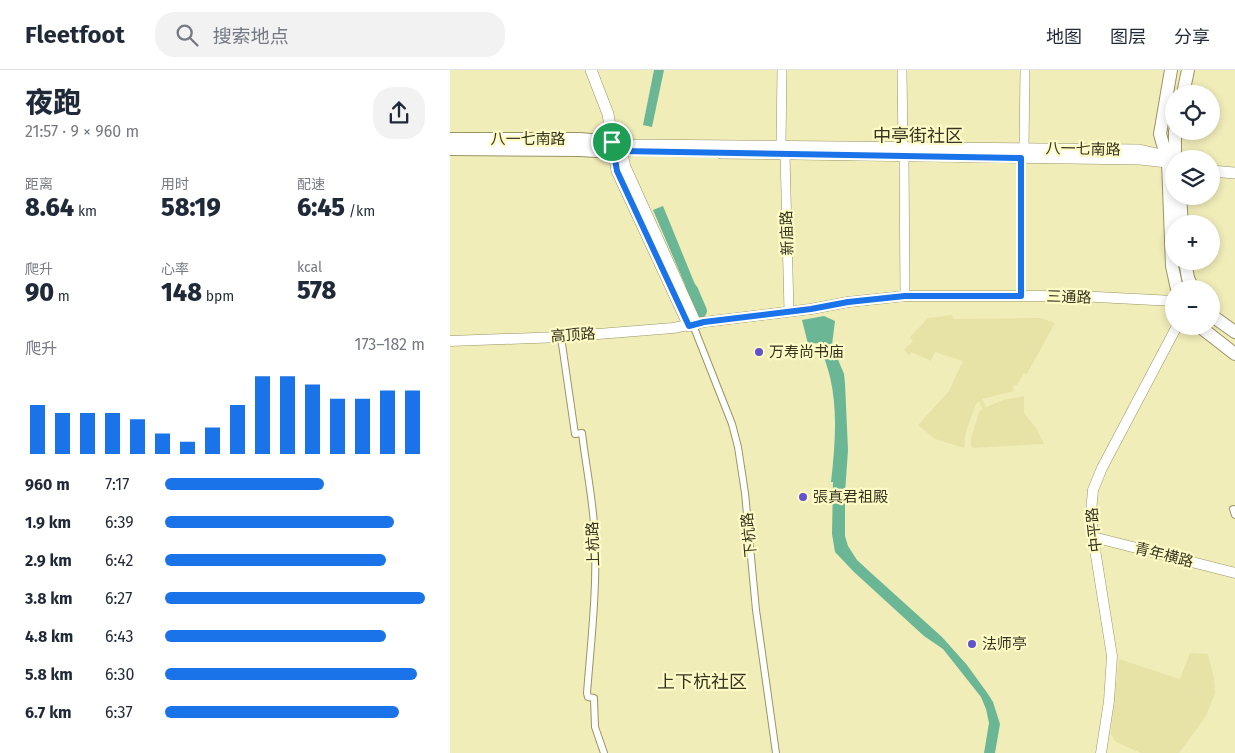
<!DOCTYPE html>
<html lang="zh">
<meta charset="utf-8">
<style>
:root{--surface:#fff;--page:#f2f2f3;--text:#1f2937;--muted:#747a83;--line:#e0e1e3;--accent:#1a73e8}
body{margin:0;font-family:"Fira Sans","Noto Sans SC",sans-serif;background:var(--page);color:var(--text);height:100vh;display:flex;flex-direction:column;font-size:19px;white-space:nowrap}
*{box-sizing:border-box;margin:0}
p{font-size:16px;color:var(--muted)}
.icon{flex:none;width:28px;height:28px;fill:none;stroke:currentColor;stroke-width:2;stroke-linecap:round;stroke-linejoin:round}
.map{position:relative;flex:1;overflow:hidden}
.drawer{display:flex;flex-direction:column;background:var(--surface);width:450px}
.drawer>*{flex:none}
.buttons{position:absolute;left:715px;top:15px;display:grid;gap:10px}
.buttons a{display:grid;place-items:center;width:55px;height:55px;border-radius:50%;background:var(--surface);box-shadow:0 2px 8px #0003;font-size:25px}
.pin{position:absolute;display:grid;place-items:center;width:42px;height:42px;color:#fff;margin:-21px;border:2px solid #fff;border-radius:50%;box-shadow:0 1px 5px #0007}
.round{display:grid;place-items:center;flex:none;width:52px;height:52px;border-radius:20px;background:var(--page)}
.head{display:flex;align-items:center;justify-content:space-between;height:85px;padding:0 25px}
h1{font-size:28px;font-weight:800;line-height:38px}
.figures{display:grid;grid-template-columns:repeat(3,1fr);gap:8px;height:85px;padding:5px 25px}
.figures div{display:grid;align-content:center}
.figures b{font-size:25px;font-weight:800}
.figures small{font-size:14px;font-weight:400}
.figures p{font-size:14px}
.chart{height:140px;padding:10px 25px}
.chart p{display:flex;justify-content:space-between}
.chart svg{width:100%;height:90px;margin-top:5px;stroke:var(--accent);stroke-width:6}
ul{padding:0 25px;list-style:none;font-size:16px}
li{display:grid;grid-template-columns:80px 60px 1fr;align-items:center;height:38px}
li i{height:12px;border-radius:6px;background:var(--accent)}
header{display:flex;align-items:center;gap:30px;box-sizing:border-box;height:70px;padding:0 25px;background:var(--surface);border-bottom:1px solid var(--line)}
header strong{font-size:24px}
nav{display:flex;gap:28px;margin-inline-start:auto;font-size:18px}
.search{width:350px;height:45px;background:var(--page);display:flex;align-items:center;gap:12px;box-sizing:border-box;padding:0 18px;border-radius:20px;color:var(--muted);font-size:19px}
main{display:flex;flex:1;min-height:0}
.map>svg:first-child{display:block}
.built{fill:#e7e2a6}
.water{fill:#6ab695}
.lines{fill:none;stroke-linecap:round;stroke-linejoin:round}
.river{stroke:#6ab695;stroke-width:14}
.pedestrian-casing{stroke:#999563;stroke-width:8}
.minor-casing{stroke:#999563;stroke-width:10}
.tertiary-casing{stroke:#999563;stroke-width:11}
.secondary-casing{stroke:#999563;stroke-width:12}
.primary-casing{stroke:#999563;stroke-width:14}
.pedestrian{stroke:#fff;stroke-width:6}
.minor{stroke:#fff;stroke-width:9}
.tertiary{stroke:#fff;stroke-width:10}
.secondary{stroke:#fff;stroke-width:11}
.primary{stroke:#fff;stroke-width:12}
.route-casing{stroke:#fff;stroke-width:10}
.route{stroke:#1a73e8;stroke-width:6}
.poi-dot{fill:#6252cb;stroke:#fffbc6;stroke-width:2}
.labels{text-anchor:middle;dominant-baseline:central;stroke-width:4.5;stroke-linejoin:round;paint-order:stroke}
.street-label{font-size:15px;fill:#35341f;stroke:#fffbc6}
.poi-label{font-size:15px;fill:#35341f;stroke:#fffbc6;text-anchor:start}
.quarter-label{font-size:18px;fill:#35341f;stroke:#fffbc6}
</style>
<header>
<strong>Fleetfoot</strong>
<div class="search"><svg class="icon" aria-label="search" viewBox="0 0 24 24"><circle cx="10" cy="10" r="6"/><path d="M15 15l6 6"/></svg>搜索地点</div>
<nav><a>地图</a><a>图层</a><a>分享</a></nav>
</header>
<main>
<section class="drawer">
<div class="head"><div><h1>夜跑</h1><p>21:57 · 9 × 960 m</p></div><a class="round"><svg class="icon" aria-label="share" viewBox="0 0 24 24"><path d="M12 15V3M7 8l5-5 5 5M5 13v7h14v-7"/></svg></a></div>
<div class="figures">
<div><p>距离</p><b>8.64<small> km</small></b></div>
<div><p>用时</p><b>58:19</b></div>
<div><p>配速</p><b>6:45<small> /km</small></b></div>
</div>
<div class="figures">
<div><p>爬升</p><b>90<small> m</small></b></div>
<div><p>心率</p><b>148<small> bpm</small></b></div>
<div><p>kcal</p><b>578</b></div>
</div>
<div class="chart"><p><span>爬升</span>173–182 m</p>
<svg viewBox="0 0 160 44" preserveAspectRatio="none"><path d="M5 44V20M15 44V24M25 44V24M35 44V24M45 44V27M55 44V34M65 44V38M75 44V31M85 44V20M95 44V6M105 44V6M115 44V10M125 44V17M135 44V17M145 44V13M155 44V13"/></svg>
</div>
<ul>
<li><b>960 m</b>7:17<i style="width:61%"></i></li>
<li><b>1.9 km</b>6:39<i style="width:88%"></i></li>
<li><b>2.9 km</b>6:42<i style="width:85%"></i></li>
<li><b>3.8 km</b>6:27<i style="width:100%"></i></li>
<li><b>4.8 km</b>6:43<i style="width:85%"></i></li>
<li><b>5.8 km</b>6:30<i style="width:97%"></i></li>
<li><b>6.7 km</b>6:37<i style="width:90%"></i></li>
</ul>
</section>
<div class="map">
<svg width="785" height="683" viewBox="0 0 785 683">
<rect width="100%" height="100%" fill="#f1edb9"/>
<path class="built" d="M502,245L503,249L591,248L605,253L577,304L574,303L567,315L563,316L564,321L532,329L536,337L553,330L574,326V343L587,359L594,374L523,378L521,376V369L529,342L532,339L529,331L526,334L516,361L514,378L485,369L468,355L499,321L513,291L485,282L481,291L461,282L459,285L454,280L463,271L460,267L478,248Z
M740,583L758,584L764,608L765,623L756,646L729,683H691L666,672L661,664V661L669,589L730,609Z"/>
<path class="water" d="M204,0H214L202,57L193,55Z
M213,136L253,234L245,238L203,140Z
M374,246L385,251L382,275L394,304L395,313L398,380L395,423V466L398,476L407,490L420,502L492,567L517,595L538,624L543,632L550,654L545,683H534L539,653L536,639L531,627L493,579L474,566L404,502L385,482L382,464L383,412H381C385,377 388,341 380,307C377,295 373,284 369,273L358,274L352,250Z"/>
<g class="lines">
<path class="river" d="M241,220L250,241"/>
<g class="pedestrian-casing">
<path id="pedestrian" d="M243,255L282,354L288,377L295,423L306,540L326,683
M111,267L125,364L132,363C136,398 144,434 145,470C147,520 141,572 137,623L138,627L144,628L145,657L154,683
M783,439L785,445"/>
</g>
<g class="minor-casing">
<path id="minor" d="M452,0L453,77
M331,75L332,0
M574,78L575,0
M335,84L339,241
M454,86L455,226
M571,225V88"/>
</g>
<g class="tertiary-casing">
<path id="tertiary" d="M0,271L111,267L223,258L254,252L361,239L398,232L455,226H627L724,231
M643,467L785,503
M651,683L659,631L662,586L643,467L641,442L643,420L652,398L727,256"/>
</g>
<g class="secondary-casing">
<path id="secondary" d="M141,0L158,44L167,101L239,256
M168,67L175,97L246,254
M161,72L183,75L689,80L716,86L722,90
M271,83L690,89L717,92
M761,101L785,103"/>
</g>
<g class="primary-casing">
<path id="primary" d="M721,0L710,64L718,92L722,196L727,219
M733,24L738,0
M0,69H130L161,72
M0,79L130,80L163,82
M725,89V61
M730,126L732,154
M735,191L738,208L743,219
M761,245L785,262
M749,256L785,284"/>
</g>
<use href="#pedestrian" class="pedestrian"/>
<use href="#minor" class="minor"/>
<use href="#tertiary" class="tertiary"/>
<use href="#secondary" class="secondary"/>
<use href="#primary" class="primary"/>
</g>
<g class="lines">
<g class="route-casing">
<path id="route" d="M162,72L169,73L171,81L571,88V226H455L398,232L361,239L254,252L239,256L167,101Z"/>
</g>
<use href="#route" class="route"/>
</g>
<g class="poi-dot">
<circle cx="309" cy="282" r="5"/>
<circle cx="353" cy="427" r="5"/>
<circle cx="522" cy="574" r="5"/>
</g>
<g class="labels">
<g class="street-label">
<text x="78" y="69">八一七南路</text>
<text transform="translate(633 79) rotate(1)">八一七南路</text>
<text transform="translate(337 163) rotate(-92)">新庙路</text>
<text transform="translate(619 227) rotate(2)">三通路</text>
<text transform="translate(123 265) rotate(-4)">高顶路</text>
<text transform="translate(644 460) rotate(-96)">中平路</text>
<text transform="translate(299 465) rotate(-95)">下杭路</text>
<text transform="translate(143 474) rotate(-92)">上杭路</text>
<text transform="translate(714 485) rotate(14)">青年横路</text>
</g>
<g class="poi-label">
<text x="319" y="282">万寿尚书庙</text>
<text x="363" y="427">張真君祖殿</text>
<text x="532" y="574">法师亭</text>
</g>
<g class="quarter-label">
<text x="468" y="66">中亭街社区</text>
<text x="252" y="612">上下杭社区</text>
</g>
</g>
</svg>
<div class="buttons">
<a><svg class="icon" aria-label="locate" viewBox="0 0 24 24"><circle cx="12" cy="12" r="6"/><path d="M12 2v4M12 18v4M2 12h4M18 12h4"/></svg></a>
<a><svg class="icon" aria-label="layers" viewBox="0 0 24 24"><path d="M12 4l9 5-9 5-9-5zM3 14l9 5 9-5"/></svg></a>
<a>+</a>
<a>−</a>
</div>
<div class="pin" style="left:162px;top:72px;background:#1e9e55"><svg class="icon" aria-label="arrive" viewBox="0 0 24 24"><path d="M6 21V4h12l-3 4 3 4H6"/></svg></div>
</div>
</main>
